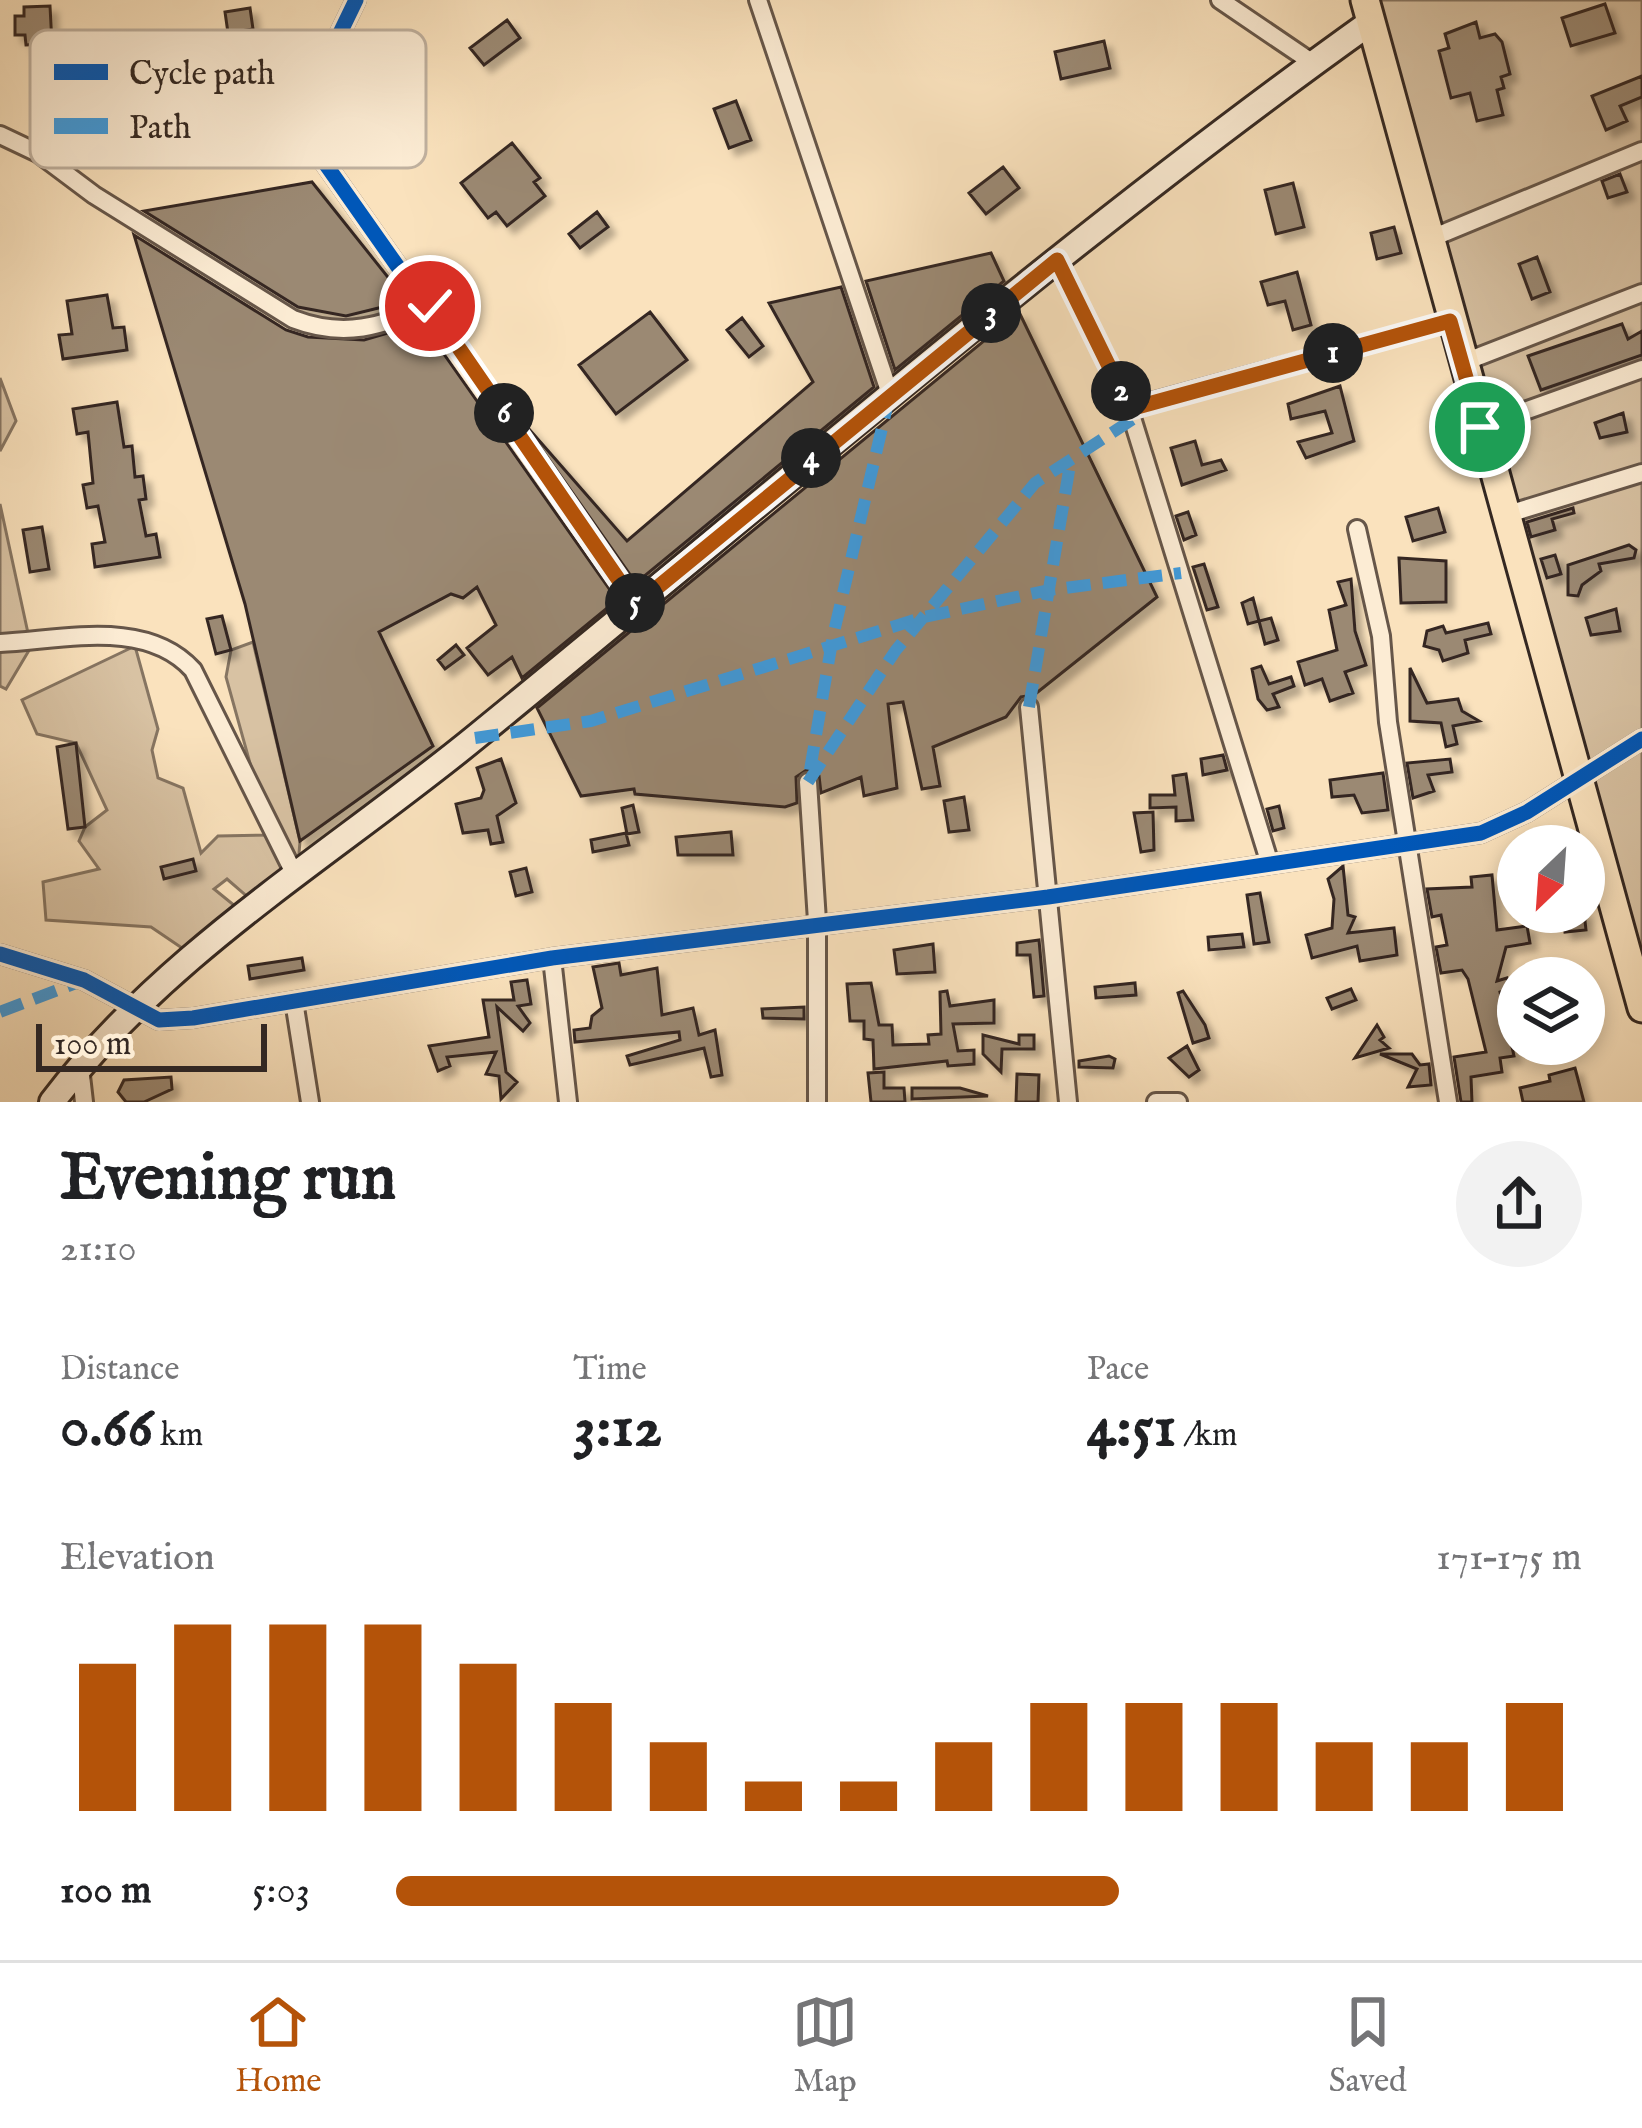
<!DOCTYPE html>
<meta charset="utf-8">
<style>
:root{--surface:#fff;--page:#f2f2f2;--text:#202124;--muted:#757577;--line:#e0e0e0;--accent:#b45309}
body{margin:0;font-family:"IM FELL English",serif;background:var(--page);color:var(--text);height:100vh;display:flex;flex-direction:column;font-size:45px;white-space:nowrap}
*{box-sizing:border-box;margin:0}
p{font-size:39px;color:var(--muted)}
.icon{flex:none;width:66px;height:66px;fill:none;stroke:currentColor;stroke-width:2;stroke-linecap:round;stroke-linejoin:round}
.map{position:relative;height:1102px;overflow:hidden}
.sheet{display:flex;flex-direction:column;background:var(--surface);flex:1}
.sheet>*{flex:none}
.needle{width:78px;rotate:205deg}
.controls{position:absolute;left:1497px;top:825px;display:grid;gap:24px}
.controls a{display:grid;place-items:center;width:108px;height:108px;border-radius:50%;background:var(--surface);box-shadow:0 6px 18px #0003;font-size:60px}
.scale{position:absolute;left:36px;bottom:30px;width:231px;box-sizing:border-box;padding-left:12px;border:6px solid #342822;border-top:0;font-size:33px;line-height:42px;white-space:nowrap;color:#342822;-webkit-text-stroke:9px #fcecd4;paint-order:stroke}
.pin{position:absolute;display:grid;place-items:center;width:102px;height:102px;color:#fff;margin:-51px;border:6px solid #fff;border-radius:50%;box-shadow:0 3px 12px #0007}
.km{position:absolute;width:60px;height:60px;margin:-30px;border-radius:50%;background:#222;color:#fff;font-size:33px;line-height:60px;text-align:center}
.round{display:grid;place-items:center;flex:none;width:126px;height:126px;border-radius:63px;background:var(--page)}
.summary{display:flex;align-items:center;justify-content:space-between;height:204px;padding:0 60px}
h1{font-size:66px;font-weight:700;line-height:90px}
.stats{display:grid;grid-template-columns:repeat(3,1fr);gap:18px;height:204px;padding:12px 60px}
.stats div{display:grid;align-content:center}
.stats b{font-size:60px;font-weight:700}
.stats small{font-size:33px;font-weight:400}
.stats p{font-size:33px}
.chart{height:336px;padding:24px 60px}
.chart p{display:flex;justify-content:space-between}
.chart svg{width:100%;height:216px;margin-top:12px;stroke:var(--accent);stroke-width:6}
ul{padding:0 60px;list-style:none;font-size:39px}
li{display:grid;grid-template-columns:192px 144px 1fr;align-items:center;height:90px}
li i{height:30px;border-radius:15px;background:var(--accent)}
.tabs{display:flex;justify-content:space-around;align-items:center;height:168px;border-top:3px solid var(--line);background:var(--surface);font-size:33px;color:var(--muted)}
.tabs a{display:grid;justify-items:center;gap:6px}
.tabs .active{color:var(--accent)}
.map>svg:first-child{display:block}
.green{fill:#d8c2a3;stroke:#867562;stroke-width:3}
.building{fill:#9b8973;stroke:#342822;stroke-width:3;filter:url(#shadow)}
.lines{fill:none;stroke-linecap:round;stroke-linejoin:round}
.minor-casing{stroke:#665649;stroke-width:22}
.secondary-casing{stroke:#342822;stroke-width:30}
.primary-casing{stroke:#342822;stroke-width:33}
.minor{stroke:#fcecd4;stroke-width:16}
.secondary{stroke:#fcecd4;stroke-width:24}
.primary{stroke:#fae2bd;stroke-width:27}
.quiet{stroke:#3e9ce0;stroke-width:12;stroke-dasharray:24 12;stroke-linecap:butt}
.cycleway-casing{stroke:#fcecd4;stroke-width:22}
.cycleway{stroke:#0057b8;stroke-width:15}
.route-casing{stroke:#fff;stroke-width:24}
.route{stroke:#b45309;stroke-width:15}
.key{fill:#fcecd4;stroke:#c0b19f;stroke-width:3}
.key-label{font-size:33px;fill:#342822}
</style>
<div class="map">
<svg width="1642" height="1102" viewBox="0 0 1642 1102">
<defs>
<filter id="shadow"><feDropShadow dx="7" dy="7" stdDeviation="3" flood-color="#0004"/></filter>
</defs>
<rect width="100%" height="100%" fill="#fae2bd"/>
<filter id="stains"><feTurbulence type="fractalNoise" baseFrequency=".00167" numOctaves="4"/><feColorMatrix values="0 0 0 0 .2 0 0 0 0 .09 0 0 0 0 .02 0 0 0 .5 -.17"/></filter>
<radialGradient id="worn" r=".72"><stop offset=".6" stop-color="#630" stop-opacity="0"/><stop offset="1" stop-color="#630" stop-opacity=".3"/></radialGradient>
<path class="green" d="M1366,0H1642V1008Z
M0,378L16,421L0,451Z
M0,504L31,647L6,689L0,686Z
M253,642L300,841L297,878L257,905L227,879L214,889L235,906L221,947L182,948L151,927L46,920L43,882L99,869L79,841L85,827L107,810L76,743L37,734L22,700L135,646L158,729L152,750L158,778L183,788L201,853L218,836L270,835L226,677L231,650Z"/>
<path class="building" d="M1605,4L1615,33L1571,46L1562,18Z
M50,6L52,44L26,45L25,35H15V16H24V7Z
M250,8L253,29L228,33L225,12Z
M507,20L520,38L484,65L470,48Z
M1476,22L1480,38L1495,34L1502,42L1510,74L1501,77L1504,88L1497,90L1503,115L1477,121L1470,93L1451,98L1439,51L1449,48L1445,34Z
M1104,41L1110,68L1061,79L1055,52Z
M1642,76V97L1620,106L1627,121L1606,130L1592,96Z
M736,101L751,140L729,148L714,109Z
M512,143L540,178L534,182L545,196L507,226L496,212L488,218L461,183Z
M1003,167L1019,188L986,214L969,193Z
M1620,174L1627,192L1608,198L1602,181Z
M312,182L407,301L346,316L298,307L144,211Z
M1293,183L1304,227L1276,234L1265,190Z
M597,212L608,227L580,248L569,234Z
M1394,227L1401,253L1377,259L1371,233Z
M134,235L286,330L308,337L364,340L422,323L617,600L522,678L512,657L488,675L467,648L496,625L477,587L463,598L451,594L379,632L433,746L300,841L245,604Z
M991,253L1004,281L895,370L866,281Z
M1537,257L1550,292L1532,299L1519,264Z
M1297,272L1311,325L1293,330L1285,301L1268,305L1261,282Z
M841,287L874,387L636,583L522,421L627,541L813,382L769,303Z
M107,295L113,328L124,327L127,350L63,359L59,335L72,334L67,301Z
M650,312L687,360L616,414L579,365Z
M1019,312L1157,597L1034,695L1021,697L1006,717L933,747L940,786L922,789L903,702L888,704L897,788L864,796L861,777L821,793L819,776L808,769L796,777L797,803L785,807L635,794L634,789L581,796L537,708Z
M742,318L763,346L749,357L727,330Z
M1622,324L1628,339L1642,331V355L1541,390L1528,356Z
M1340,386L1354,441L1306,458L1298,442L1332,433L1325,411L1291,419L1288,404Z
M117,402L124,447L132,446L135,477L143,476L146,499L139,500L146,536L156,534L160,557L95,567L92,544L105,542L98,506L87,508L83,485L93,483L88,432L77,434L73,409Z
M1623,413L1627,432L1600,438L1595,423Z
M1195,441L1202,465L1221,460L1226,470L1182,485L1171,448Z
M1438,508L1445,532L1413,541L1406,517Z
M1573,508L1574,513L1552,519L1555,530L1531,537L1527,522Z
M1188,512L1196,535L1184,540L1176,516Z
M42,527L49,569L30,572L23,530Z
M1629,545L1636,550L1634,558L1599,564L1601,571L1582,585L1578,596L1568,595V565Z
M1555,555L1561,574L1547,578L1541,559Z
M1399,558L1446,561V602L1401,603Z
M1204,564L1218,607L1207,610L1193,567Z
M1351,579L1355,631L1366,665L1345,672L1353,693L1330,701L1322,679L1305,685L1298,662L1337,650L1329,610L1346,605L1338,582Z
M1253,598L1259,621L1248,624L1242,603Z
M1616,609L1620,631L1591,635L1586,618Z
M222,616L231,650L216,654L207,619Z
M1271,618L1278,640L1265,644L1259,621Z
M1488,623L1491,634L1465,640L1468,653L1443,661L1439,650L1424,646L1427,631L1443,626L1446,633Z
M456,645L464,655L445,669L438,660Z
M1261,666L1269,684L1291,677L1294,686L1273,694L1279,707L1267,710L1258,699L1252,669Z
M1410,668L1427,703L1458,699L1462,711L1479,721L1453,726L1457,744L1446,747L1441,723L1410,721Z
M76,743L85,827L68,829L57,747Z
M1223,755L1227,770L1203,775L1201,759Z
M501,759L516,803L497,816L503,842L491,844L488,830L463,833L456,804L481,798L484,790L477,768Z
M1450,759L1452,772L1428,775L1434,791L1413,798L1407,763Z
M1383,773L1388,810L1362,813L1354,795L1332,797L1330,780Z
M1186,774L1193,820L1176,821V807L1150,808V795H1175L1173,776Z
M964,797L969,830L949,832L944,801Z
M633,805L639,832L627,834L622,808Z
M1279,806L1284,828L1273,831L1267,809Z
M1153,812L1154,850L1141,852L1134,813Z
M731,832L733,855H678L676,837Z
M626,833L629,845L593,852L591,840Z
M193,859L196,871L164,879L161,867Z
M1343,866L1348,915L1355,917L1348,933L1394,928L1397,955L1360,961L1357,946L1312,958L1306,935L1332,928L1334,899L1328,879Z
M526,868L532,892L516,896L510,872Z
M1492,875L1497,930L1527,926L1530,943L1506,947L1497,981L1507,978L1510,989L1500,992L1514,1056L1500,1058L1502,1072L1471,1077L1472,1102H1461L1454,1057L1486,1052L1468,979L1462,970L1441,973L1436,947L1447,945L1441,915L1432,917L1427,889L1472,887L1471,877Z
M1260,893L1269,942L1254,944L1247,895Z
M1563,912H1584L1586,930L1565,932Z
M1242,934L1244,947L1209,950L1208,937Z
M1039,940L1044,996L1034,997L1030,955H1017V943Z
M933,944L935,972L897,974L894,950Z
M302,958L304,970L250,979L248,966Z
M619,963L621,975L657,968L662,1015L693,1008L699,1035L715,1030L722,1075L711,1077L704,1048L630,1065L627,1056L680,1040L679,1032L575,1042L574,1030L590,1028L592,1016L602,1008L593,967Z
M527,980L531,1004L518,1006L530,1023L523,1031L497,1007L506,1072L517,1082L501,1099L499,1076L486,1074L496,1052L447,1057L450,1066L438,1071L429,1046L489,1037L483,1000H514L511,982Z
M871,983L879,1025H892L893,1045L929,1044L928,1035L941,1034L940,992L947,991L950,1006L994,1000V1023L953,1024L958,1051L974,1050V1064L948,1066L947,1061L874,1069L873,1040L864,1039V1021H850L847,984Z
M1135,983L1136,995L1096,998L1095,987Z
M1351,989L1356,1000L1332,1009L1327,998Z
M1183,991L1205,1025L1209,1038L1193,1043L1178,993Z
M804,1007V1019L763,1018L762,1009Z
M1377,1025L1384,1037L1380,1040L1389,1048L1355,1058Z
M983,1035L1019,1044V1035H1034V1049H1002L1001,1072L983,1054Z
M1187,1046L1199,1070L1189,1077L1169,1058Z
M1380,1054H1412L1420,1065L1429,1064L1431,1085L1408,1087L1417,1069Z
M1109,1056L1115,1059L1113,1068L1079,1067V1061Z
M1575,1068L1584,1102H1523L1520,1088L1550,1081L1549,1075Z
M884,1072V1088H904L905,1102H871L868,1073Z
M1017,1074L1039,1075L1038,1102H1016Z
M171,1077L172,1089L144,1102H126L118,1092L124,1080Z
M912,1088H960L988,1096L912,1099Z"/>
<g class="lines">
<g class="minor-casing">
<path id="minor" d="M356,0L310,95V142L636,605
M758,0L890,394
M1220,0L1313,63
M0,135L38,153L94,195L293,319C345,339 380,326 430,306
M1427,240L1642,151
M1057,260L1129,408L1270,864
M1462,363L1642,293
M1129,408L1450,321
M1480,427L1642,369
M1505,515L1642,473
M1357,529L1381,636L1388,722L1448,1102
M0,643C63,640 146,618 193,670L295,875
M1029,707L1068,1102
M808,782L817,921V1102
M0,954L84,980L159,1020L193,1018L552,958L1048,897L1481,833L1527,812L1642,739
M552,958L568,1102
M294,1001L310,1102
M80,1067L84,1102
M1156,1102H1178"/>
</g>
<g class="secondary-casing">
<path id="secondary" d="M52,1102C166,952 333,854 477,736C773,495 1060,244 1371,22"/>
</g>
<g class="primary-casing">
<path id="primary" d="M1365,0L1642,1008"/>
</g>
<use href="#minor" class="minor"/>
<use href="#secondary" class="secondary"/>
<use href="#primary" class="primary"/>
<path class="quiet" d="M1029,707L1071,459
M475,738L591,721L924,617L1049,590L1181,573
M810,770L833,636L890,394
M808,782L896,650L1035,483L1133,419
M0,1012L84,980"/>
<g class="cycleway-casing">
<path id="cycleway" d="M356,0L310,95V142L636,605
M0,954L84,980L159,1020L193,1018L552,958L1048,897L1481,833L1527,812L1642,739"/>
</g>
<use href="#cycleway" class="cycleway"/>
</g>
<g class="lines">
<g class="route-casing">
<path id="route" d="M430,306L636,605L1057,260L1130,409L1450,321L1480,427"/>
</g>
<use href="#route" class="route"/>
</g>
<rect x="30" y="30" width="396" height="138" rx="18" class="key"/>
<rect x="54" y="64" width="54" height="16" fill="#0057b8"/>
<rect x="54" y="118" width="54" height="16" fill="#3e9ce0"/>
<g class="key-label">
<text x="129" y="84">Cycle path</text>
<text x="129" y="138">Path</text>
</g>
<rect width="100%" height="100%" filter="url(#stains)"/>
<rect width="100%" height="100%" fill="url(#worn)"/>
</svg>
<div class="controls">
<a><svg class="needle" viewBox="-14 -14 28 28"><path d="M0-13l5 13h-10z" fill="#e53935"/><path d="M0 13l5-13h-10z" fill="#757577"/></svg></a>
<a><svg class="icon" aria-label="layers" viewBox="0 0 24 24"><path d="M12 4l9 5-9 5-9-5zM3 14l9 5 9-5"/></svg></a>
</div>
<div class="scale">100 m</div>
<div class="pin" style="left:1480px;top:427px;background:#1e9e55"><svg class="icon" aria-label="arrive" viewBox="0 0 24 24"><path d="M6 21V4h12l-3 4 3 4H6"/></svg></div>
<div class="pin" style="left:430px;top:306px;background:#d93025"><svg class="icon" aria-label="check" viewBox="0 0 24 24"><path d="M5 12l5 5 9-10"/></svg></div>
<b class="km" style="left:1333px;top:353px">1</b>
<b class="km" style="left:1121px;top:391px">2</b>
<b class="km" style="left:991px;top:313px">3</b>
<b class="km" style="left:811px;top:458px">4</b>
<b class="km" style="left:635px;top:603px">5</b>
<b class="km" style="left:504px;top:413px">6</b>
</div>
<section class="sheet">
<div class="summary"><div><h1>Evening run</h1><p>21:10</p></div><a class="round"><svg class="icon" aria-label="share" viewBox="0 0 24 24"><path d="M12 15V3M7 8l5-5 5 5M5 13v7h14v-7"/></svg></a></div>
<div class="stats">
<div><p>Distance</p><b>0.66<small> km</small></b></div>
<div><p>Time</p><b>3:12</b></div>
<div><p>Pace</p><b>4:51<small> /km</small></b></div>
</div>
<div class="chart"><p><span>Elevation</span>171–175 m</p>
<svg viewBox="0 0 160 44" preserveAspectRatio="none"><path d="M5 44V14M15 44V6M25 44V6M35 44V6M45 44V14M55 44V22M65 44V30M75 44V38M85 44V38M95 44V30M105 44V22M115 44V22M125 44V22M135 44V30M145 44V30M155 44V22"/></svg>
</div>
<ul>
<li><b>100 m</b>5:03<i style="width:61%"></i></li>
</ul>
</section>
<nav class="tabs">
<a class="active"><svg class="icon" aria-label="home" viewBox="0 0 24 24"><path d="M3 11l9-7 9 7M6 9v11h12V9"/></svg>Home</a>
<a><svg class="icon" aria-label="map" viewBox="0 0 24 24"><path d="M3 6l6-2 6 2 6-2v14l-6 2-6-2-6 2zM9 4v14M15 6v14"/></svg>Map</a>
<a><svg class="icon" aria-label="saved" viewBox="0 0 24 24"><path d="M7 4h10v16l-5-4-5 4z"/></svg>Saved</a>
</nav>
